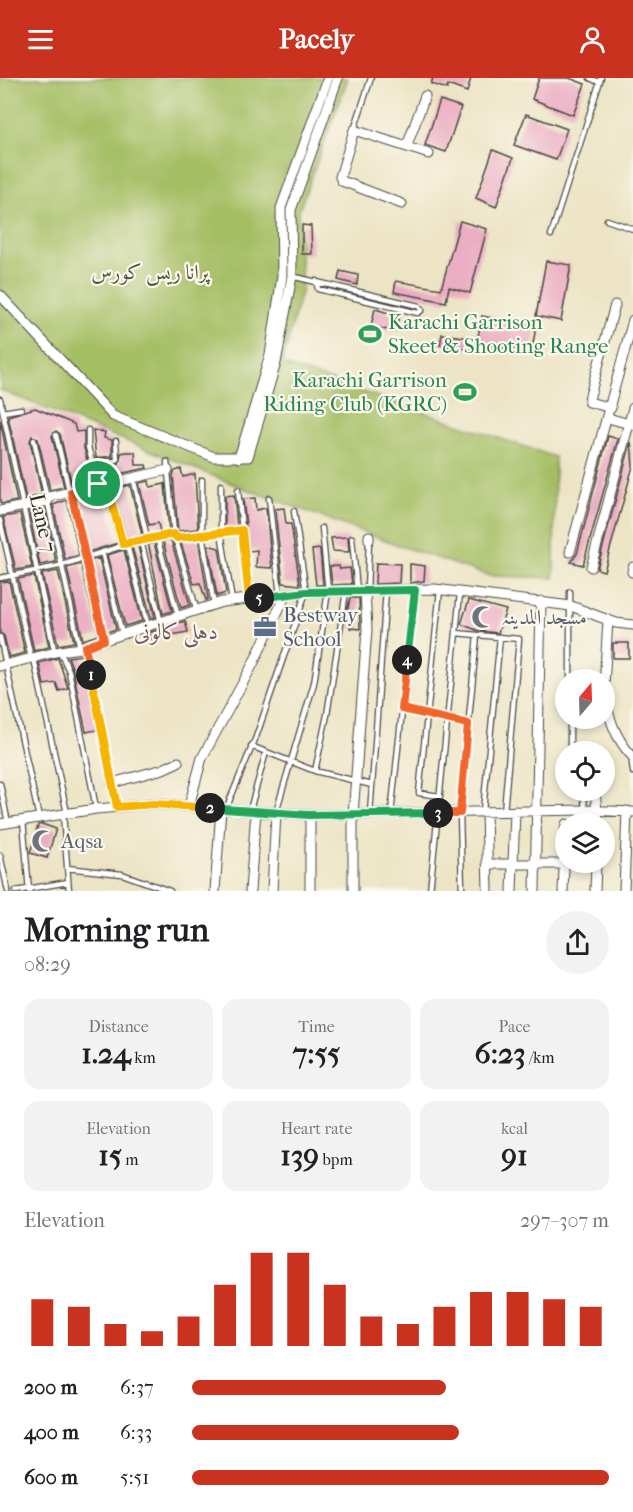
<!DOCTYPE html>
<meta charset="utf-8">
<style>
:root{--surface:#fff;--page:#f2f2f2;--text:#202124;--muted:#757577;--accent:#c8321e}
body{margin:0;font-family:"IM FELL French Canon",Amiri,serif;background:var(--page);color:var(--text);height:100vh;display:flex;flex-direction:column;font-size:22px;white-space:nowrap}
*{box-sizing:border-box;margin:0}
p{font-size:20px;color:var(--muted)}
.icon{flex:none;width:33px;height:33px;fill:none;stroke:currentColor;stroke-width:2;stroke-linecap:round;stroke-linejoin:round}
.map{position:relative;height:813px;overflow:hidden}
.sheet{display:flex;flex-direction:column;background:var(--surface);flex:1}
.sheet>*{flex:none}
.needle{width:39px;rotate:19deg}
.tools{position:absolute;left:555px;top:591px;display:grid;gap:12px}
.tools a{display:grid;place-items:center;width:60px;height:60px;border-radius:50%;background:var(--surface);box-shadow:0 3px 9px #0003;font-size:30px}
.pin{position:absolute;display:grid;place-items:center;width:51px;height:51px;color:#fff;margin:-26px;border:3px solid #fff;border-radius:50%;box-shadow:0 2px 6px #0007}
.km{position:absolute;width:30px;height:30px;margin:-15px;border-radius:50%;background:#222;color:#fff;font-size:16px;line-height:30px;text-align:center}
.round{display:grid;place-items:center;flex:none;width:63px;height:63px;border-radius:32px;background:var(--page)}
.head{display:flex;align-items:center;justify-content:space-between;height:102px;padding:0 24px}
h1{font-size:33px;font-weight:700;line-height:45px}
.metrics{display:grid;grid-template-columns:repeat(3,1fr);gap:9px;height:102px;padding:6px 24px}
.metrics div{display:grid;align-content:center;border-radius:15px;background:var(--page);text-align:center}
.metrics b{font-size:30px;font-weight:700}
.metrics small{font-size:16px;font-weight:400}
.metrics p{font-size:16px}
.chart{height:168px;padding:12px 24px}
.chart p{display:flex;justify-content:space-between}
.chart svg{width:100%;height:108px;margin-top:6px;stroke:var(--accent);stroke-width:6}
ul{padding:0 24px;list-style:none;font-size:20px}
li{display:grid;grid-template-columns:96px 72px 1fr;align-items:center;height:45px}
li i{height:15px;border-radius:8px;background:var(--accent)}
header{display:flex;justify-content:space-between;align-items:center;height:78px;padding:0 24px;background:var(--accent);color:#fff;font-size:27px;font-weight:700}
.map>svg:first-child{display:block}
.green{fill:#a5be64;stroke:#687448;stroke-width:1.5}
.building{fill:#ebadc3}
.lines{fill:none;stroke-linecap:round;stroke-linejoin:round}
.service-casing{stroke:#484742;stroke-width:7}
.minor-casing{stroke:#484742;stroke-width:11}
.service{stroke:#fff;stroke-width:4.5}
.minor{stroke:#fff;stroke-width:9}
.split-1-casing{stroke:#fff;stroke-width:12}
.split-2-casing{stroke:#fff;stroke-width:12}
.split-3-casing{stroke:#fff;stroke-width:12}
.split-4-casing{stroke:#fff;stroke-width:12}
.split-5-casing{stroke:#fff;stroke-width:12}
.split-6-casing{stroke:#fff;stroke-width:12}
.split-1{stroke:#f0652b;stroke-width:8}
.split-2{stroke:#f5b400;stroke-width:8}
.split-3{stroke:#22a559;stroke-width:8}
.split-4{stroke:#f0652b;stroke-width:8}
.split-5{stroke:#22a559;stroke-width:8}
.split-6{stroke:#f5b400;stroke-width:8}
.labels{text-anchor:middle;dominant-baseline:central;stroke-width:4.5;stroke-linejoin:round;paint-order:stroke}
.park-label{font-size:21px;fill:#50573c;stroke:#fbf7ec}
.leisure-label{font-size:21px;fill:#27864d;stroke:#fbf7ec;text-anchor:start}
.street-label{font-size:21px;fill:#2b2b2b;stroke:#fbf7ec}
.service-label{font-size:21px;fill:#4e5e75;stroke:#fbf7ec;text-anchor:start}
.worship-label{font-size:21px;fill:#5b616d;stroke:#fbf7ec;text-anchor:start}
.neighbourhood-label{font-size:22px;fill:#6e5860;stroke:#fbf7ec}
</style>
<header><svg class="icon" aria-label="menu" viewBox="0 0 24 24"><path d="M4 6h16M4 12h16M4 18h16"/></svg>Pacely<svg class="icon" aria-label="person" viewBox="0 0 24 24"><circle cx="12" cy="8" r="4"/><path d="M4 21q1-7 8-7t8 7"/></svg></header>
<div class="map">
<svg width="633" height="813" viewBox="0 0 633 813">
<rect width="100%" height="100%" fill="#fbf7ec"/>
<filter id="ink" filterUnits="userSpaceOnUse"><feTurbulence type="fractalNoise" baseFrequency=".0167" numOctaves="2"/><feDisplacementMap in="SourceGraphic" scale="12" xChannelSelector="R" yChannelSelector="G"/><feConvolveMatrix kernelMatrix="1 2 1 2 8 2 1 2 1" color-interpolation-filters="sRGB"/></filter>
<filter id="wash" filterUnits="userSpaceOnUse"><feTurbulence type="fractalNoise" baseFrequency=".008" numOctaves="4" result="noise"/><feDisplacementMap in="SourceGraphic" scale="24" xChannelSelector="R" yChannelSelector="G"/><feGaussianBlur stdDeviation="1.35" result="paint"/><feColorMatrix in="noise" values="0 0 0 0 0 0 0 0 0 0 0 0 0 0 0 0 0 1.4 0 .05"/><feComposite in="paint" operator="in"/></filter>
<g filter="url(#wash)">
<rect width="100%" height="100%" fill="#ece4c4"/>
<path class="green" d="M0,0H348L298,135L302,210L282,286L555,379L554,500L490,498L401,468L238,408L0,312Z"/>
<g id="blocks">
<path class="building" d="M433,0H471L467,14L448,7L447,11L431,6Z
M539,0H569L585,6L573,37L532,21Z
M440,22L461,29L446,74L425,67Z
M526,36L567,51L556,82L514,67Z
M493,72L513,80L496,129L476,120Z
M460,143L487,151L470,215L449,209L446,224L394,214L396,203L441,211Z
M302,147L311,148L312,176H302Z
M546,183L571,187L561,243L536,238Z
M340,193L358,197L357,207L338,202Z
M375,231L399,238L395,254L371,248Z
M482,238L536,249L531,276L477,264Z
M442,256L477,261L475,272L440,267Z
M35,330L74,346L76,354L84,353V370L92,402L72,407L60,356L56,353L52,358L64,409L50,412L38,361L32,358L30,363L42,417L26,421L8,338Z
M0,342L17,423L1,426L0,423Z
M93,352L105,354L104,360L112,362V378L96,380Z
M608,358L618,361L583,487L571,484L577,476Z
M631,364L633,388L604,493L597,491Z
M126,374H135L136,387H146L147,390L101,400L98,389L119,386L121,375Z
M181,391L183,399L195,396L198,451L178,453L173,397L175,393Z
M149,403L150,409L165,406L169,454H160L158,445L149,447L139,405Z
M130,407L142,457L127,462L113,411Z
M104,413L118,465L88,474L75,420Z
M234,417L237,448L225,449V418Z
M255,420L256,432L266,430L272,490L256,489L257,472L249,473L243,421Z
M67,422L79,477L65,481L53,427Z
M284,430L286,446H291L300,507L283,505L275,431Z
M45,431L56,484L40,487L29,434Z
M20,436L32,489L16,492L3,439Z
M348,459L349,474L333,473L331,460Z
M198,460L208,521L206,522L200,505L194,506L180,462Z
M171,462L190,527L181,530L163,463Z
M148,464V467L154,465L172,533L163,536Z
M208,467L219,470L226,515L217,518Z
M138,468L155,539L151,540L132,469Z
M320,471L323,507H316L312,472Z
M124,472L142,543L125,548L107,477Z
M99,480L116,551L107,554L90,483Z
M376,485L400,486L399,505L375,506Z
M81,486L98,557L83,562L67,490Z
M410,486L425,488L424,503L410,505Z
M330,488H339L340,491L350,490L352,506L332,507Z
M58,493L74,564L58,567L42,496Z
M34,498L49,569L34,573L18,501Z
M9,503L25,575L9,579L4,558L0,555V504Z
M350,520H359L360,551L350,550L351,535H347Z
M469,522L506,532L498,555L479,553L461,546Z
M185,543L188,554L150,561L148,555Z
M613,565H629V580H613Z
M82,577L97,652L86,654L73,592L68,579Z
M58,580L68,610L59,613L56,605L44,607L39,585Z
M42,746L56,751L47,780L30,775L38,747Z"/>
</g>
</g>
<g filter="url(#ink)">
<use href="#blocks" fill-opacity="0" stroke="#484742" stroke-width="1.5"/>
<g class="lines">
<g class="service-casing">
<path id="service" d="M590,0L599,4
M354,52L371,0
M607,142L633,151
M551,157L601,0
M291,198L419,228L422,232L418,235L318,211L316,203
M0,321L55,576
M3,334L21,331
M88,352V369L98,406
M56,357L104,562
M34,362L80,570
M167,384L174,456L197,533
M94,385L117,382L116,363
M133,399L147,460
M202,402V456L214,527
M107,407L123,466
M221,407V454L232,523
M238,412L249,520
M269,420L280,517
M0,442L31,580
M157,459L178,538
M352,460L357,513
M141,463L161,545
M127,467L148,548
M102,474L122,556
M0,500L59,488L147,460L242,452
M367,513L369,462
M456,555L519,561L504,734
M0,559L39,740
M85,569L117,729
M60,573L69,593L96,730
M34,581L67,735
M570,602V514
M402,631L468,646
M570,640V674
M251,668L315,693L372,707
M631,677L633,694
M315,693L327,637L346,513
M0,706L8,745
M583,712L585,732
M440,718L419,715L440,512
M226,731L256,659L306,514L294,433
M250,732L266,674
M483,733L500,559
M276,734L314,605L328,513L322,450
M63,736L69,813
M370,736L386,512
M391,736L415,512
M23,742L29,813
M0,777L8,813
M67,790L122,796L170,813
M16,813L68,804
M430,813L460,515
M462,813L460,735L477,557"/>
</g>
<g class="minor-casing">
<path id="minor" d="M407,68L425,18
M402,126L342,103L340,99L354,52L429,76
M0,217L113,338L214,379H248L276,285L292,198L291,132L338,0
M611,330L589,324V321L615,227
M608,340L633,347
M239,380L270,277L282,198L281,130L328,0
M0,433L48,423L49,419L168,392
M369,458V462
M570,474L633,242
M591,489L633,330
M632,494L633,489
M0,588L60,573L80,570L222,524L306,514L435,511L571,528L616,545L633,547
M604,608L608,542
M604,613C608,638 615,661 633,679
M112,705L163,691L178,684
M595,712L598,746
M189,728L202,680L253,586L286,516
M486,734L488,813
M310,737V813
M0,746L96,731L154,726L310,737L585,732L633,734
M488,786H564
M215,813L221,731
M250,813L256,733
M272,813L276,735
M353,813V737L367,552L365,513
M512,813L515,733
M535,813L541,523
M563,813L566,746
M595,813L596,784
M624,813L627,733"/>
</g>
<use href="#service" class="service"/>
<use href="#minor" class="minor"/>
</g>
</g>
<g class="lines" filter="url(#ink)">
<g class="split-1-casing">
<path id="split-1" d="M91,597L85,569L104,562L71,414L98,406"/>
</g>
<g class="split-2-casing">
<path id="split-2" d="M91,597L117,729L154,726L210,730"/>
</g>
<g class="split-3-casing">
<path id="split-3" d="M210,730L309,737L438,735"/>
</g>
<g class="split-4-casing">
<path id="split-4" d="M407,582L402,631L468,646L460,735H438"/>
</g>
<g class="split-5-casing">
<path id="split-5" d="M259,520L306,514L415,512L407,582"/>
</g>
<g class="split-6-casing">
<path id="split-6" d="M98,406L106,404L123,466L168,457L174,456L177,460L242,452L249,521L259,520"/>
</g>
<use href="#split-1" class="split-1"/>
<use href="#split-2" class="split-2"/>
<use href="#split-3" class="split-3"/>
<use href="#split-4" class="split-4"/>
<use href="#split-5" class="split-5"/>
<use href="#split-6" class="split-6"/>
</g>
<defs>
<g id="stadium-bare" transform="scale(1.8)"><path d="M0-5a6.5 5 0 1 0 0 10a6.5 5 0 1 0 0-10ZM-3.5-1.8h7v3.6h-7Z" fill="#2e9e5b" stroke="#fbf7ec" stroke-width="2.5" paint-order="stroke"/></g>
<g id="mosque-bare" transform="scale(1.8)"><path d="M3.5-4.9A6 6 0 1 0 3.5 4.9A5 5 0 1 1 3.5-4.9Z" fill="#6b7280" stroke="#fbf7ec" stroke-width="2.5" paint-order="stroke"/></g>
<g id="office-bare" transform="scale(1.8)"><path d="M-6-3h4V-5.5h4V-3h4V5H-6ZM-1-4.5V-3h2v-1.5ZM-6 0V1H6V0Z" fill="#5c6f8a" stroke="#fbf7ec" stroke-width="2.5" paint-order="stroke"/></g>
</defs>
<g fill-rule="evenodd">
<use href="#stadium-bare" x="370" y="256"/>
<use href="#stadium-bare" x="465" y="314"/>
<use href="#mosque-bare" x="483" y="539"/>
<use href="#office-bare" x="265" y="549"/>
<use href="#mosque-bare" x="43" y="763"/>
</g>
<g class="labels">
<g class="park-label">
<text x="150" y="194">پرانا ریس کورس</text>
</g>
<g class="leisure-label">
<text x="388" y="244">Karachi Garrison<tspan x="388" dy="24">Skeet &amp; Shooting Range</tspan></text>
<text x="447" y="302" text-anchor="end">Karachi Garrison<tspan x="447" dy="24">Riding Club (KGRC)</tspan></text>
</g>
<g class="street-label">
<text transform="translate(43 445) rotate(77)">Lane 7</text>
</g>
<g class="service-label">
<text x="283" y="537">Bestway<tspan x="283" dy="24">School</tspan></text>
</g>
<g class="worship-label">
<text x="501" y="539">مسجد المدینہ</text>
<text x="61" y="763">Aqsa</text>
</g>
<g class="neighbourhood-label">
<text x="176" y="554">دہلی کالونی</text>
</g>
</g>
</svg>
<div class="tools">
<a><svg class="needle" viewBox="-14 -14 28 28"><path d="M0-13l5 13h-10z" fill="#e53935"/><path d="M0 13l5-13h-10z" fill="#757577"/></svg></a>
<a><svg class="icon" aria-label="locate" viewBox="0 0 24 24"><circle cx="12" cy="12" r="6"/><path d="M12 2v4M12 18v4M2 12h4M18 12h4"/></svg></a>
<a><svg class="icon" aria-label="layers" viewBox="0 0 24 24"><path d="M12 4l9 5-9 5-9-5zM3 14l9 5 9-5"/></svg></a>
</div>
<div class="pin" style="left:98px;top:406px;background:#1e9e55"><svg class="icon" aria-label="arrive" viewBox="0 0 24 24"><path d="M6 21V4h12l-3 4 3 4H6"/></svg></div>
<b class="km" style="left:91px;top:597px">1</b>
<b class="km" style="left:210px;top:730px">2</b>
<b class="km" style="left:438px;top:735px">3</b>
<b class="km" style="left:407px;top:582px">4</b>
<b class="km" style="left:259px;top:520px">5</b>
</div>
<section class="sheet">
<div class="head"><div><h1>Morning run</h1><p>08:29</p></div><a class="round"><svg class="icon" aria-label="share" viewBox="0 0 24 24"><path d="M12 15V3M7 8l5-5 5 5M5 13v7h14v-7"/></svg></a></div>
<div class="metrics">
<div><p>Distance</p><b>1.24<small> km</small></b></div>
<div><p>Time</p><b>7:55</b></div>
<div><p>Pace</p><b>6:23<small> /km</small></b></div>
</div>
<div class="metrics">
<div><p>Elevation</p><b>15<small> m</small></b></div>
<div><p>Heart rate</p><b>139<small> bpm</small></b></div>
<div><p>kcal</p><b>91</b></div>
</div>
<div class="chart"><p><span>Elevation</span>297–307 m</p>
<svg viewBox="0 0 160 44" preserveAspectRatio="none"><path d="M5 44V25M15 44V28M25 44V35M35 44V38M45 44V32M55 44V19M65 44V6M75 44V6M85 44V19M95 44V32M105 44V35M115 44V28M125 44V22M135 44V22M145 44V25M155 44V28"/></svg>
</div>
<ul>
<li><b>200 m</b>6:37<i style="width:61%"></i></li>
<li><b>400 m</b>6:33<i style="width:64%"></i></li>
<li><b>600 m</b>5:51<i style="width:100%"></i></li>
</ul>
</section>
